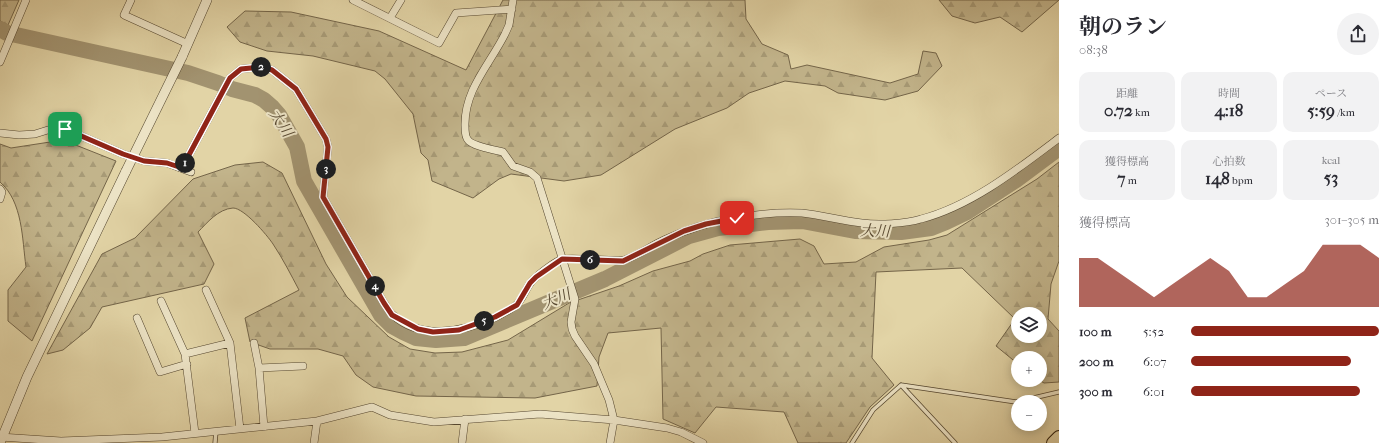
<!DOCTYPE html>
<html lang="ja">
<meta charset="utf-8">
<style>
:root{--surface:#fff;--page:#f2f2f3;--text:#2b2b33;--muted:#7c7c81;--accent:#8f2418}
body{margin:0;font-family:"IM FELL French Canon","Noto Serif JP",serif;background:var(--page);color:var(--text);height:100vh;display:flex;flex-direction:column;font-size:15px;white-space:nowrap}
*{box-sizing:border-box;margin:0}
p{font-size:13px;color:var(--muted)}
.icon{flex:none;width:22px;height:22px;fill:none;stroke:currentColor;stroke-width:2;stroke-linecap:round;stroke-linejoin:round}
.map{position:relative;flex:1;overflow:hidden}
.sheet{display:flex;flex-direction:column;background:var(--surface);width:340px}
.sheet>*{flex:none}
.buttons{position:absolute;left:1011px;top:307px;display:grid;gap:8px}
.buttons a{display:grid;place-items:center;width:36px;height:36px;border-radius:50%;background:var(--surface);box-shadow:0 2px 10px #0003;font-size:20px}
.pin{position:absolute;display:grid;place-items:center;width:34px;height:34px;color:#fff;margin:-17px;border-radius:8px;box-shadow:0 2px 6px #0006}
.km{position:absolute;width:20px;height:20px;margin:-10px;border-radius:50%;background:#222;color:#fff;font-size:11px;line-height:20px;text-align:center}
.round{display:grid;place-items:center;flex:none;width:42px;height:42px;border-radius:21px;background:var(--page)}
.summary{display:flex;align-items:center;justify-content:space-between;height:68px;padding:0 20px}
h1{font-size:22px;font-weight:700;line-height:30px}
.metrics{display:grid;grid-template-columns:repeat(3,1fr);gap:6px;height:68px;padding:4px 20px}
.metrics div{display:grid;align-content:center;border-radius:10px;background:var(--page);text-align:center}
.metrics b{font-size:17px;font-weight:700}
.metrics small{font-size:11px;font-weight:400}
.metrics p{font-size:11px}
.chart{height:112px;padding:8px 20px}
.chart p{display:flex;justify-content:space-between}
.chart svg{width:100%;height:72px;margin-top:4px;fill:var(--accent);opacity:.7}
ul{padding:0 20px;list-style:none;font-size:13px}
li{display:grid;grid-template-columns:64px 48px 1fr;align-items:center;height:30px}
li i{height:10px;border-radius:5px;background:var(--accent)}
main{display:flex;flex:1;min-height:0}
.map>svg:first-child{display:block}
.forest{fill:url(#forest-firs);stroke:#746549;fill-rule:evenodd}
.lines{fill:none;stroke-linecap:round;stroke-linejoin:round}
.river{stroke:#a29370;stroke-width:16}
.service-casing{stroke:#54462f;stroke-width:5}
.minor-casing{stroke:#54462f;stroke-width:8}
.tertiary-casing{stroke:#54462f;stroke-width:10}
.primary-casing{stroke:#251607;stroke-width:14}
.service{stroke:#ece3c5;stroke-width:3.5}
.minor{stroke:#ece3c5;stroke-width:7}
.tertiary{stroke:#ece3c5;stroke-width:9}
.primary{stroke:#e2d4a6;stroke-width:12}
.tertiary-bridge-casing{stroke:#54462f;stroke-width:10;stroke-linecap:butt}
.tertiary-bridge{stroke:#ece3c5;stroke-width:9}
.route-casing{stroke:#fff;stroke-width:8}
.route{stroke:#8f2418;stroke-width:5}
.labels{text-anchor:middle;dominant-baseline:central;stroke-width:4;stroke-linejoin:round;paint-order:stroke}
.water-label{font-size:15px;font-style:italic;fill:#574831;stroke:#ece3c5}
</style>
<main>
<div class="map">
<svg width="1059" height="443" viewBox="0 0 1059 443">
<defs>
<pattern id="forest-firs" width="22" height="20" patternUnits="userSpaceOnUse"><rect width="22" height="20" fill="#c2b48b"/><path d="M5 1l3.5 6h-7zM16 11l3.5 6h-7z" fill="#a79a76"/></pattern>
</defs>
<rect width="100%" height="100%" fill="#e2d4a6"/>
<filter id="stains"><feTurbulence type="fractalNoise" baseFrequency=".005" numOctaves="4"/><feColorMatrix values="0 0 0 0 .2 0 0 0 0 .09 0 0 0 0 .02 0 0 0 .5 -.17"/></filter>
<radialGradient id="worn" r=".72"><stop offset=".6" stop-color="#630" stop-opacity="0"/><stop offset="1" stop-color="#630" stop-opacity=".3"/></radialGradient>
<path class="forest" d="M0,0H19L8,25L0,21Z
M503,0H745L746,19L762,44L788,55L791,69L807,65L890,83L918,74L923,51L936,53L942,66L918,91L885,100L838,93L825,86L785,81L749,93L727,108L675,129L601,175L564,181L511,174L499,179L473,198L432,181L428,160L421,153L413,114L385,79L375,71L313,56L267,51L240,42L227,27L245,11L291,12L379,31L466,70Z
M939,0H1059L1022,32L1000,17L975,23L952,16Z
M63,140L116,161L32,341L8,321V290L26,267C22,239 23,202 0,182V144L11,148Z
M263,162L282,173L326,264L347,297L389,337L410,349L435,353L462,352L508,340L569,303L619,286L653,271L690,261L703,254L730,245L800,239L814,246L824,264L856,262L884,247L929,240L947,235L1037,179L1059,162V261L1051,284L1048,319L1059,331V382L1044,383L1039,380L1040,358H1018V364L996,346L1015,319L962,268L876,272L872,358L894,385L870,407L846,443H798L784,412L716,407L695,433L663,419L661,328L608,333L599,357L597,386L535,398L416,396L373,387L356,375L343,356L318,349H270L250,342L245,318L299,290C291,275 283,259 273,244C267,235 244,208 233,208C218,209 207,223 198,232L214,264L204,284L102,307L90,328L63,350L47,354L102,254L135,238L193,179L235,165ZM1018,314H1040V336H1018Z"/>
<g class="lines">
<path class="river" d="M0,29L7,33L188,73L218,83L232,89L255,95L264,100L272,107L279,115L297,147L304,181L381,315L392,326L403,332L416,338L436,340L464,338L605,279L689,236L718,228L768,222L802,221L855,231L901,232L931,228L946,222L967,212L1016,180L1059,148"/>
<g class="service-casing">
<path id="service" d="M901,385L955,443
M215,443L216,431
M852,443L873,410L901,385L1016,402L1059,392"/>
</g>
<g class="minor-casing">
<path id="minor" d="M131,0L124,15L188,44
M353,0L439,43L456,13L512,9
M513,0L509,25L505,34C490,64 464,90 465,126C465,130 465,137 468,140C472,146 495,150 503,152L513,166L530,172L537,178L575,299L571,322L572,329L575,336L594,364L609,400L614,420L610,443
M390,18L401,0
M0,62L26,0
M0,133L19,135L35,134L51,129H65L123,154L144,161L167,163L191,172
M182,168L230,78L241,69L262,67L272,70L296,89L326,139L328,147L323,197L384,303C387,307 389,312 393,315C425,345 483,328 515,306C521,302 525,291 529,285C533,278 557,259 564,259C579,258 594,260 609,260C614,260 620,261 624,260C637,256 651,246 664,240C687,229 710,222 735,218C757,214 781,212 802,213C822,215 842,221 862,223C878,225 905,224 921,219C971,206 1018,169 1059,138
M0,189L2,192L0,199
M206,290L230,343L240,429
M161,301L185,354L195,433
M137,318L160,372L187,364
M254,343L259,368L264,427
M185,354L230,343
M259,368L303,366
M0,437L61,441L162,437L317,421L372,407L390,415L434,422L540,414L614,420L667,428L681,432L703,443
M314,443L317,421
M462,443L465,419"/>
</g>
<g class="tertiary-casing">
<path id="tertiary" d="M182,57L207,0
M0,443L27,377L126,171"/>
</g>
<g class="primary-casing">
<path id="primary" d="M1053,443L1059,437"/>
</g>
<use href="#service" class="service"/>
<use href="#minor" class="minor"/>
<use href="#tertiary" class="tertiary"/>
<use href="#primary" class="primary"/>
<g class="tertiary-bridge-casing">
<path id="tertiary-bridge" d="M126,171L182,57"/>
</g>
<use href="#tertiary-bridge" class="tertiary-bridge"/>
</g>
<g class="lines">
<g class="route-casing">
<path id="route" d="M65,129L123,154L144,161L167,163L182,168L230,78L241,69L262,67L272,70L296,89L326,139L328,147L323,197L384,303L392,315L418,329L433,332L459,330L495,317L517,305L530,283L536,277L562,259L623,261L684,231L706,224L737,218"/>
</g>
<use href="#route" class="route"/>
</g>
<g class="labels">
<g class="water-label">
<text transform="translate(281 123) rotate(56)">大川</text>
<text transform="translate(875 231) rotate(2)">大川</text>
<text transform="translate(556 299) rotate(-23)">大川</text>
</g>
</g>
<rect width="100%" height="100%" filter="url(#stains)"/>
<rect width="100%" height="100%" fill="url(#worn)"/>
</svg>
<div class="buttons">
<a><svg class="icon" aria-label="layers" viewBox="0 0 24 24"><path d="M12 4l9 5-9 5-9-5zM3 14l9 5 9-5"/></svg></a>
<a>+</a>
<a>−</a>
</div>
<div class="pin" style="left:65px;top:129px;background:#1e9e55"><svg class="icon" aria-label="arrive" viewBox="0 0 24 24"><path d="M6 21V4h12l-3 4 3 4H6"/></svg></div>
<div class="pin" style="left:737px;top:218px;background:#d93025"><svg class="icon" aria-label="check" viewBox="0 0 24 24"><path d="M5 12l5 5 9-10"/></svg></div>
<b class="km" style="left:185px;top:163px">1</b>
<b class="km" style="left:261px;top:67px">2</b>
<b class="km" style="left:326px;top:169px">3</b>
<b class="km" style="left:375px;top:286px">4</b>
<b class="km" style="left:484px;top:321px">5</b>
<b class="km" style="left:590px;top:260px">6</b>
</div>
<section class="sheet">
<div class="summary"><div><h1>朝のラン</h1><p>08:38</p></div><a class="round"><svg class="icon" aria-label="share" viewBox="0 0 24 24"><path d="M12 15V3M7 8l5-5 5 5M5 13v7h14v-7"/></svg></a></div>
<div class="metrics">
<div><p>距離</p><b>0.72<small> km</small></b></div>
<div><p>時間</p><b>4:18</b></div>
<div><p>ペース</p><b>5:59<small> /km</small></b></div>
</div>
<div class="metrics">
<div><p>獲得標高</p><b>7<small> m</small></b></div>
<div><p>心拍数</p><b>148<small> bpm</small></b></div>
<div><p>kcal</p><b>53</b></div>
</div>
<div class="chart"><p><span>獲得標高</span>301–305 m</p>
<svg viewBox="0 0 160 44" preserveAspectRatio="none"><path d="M0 44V14L10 14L20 22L30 30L40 38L50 30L60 22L70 14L80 22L90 38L100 38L110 30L120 22L130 6L140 6L150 6L160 14V44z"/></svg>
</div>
<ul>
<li><b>100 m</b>5:52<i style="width:100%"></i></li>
<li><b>200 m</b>6:07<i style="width:85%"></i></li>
<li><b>300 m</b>6:01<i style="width:90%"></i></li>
</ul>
</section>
</main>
